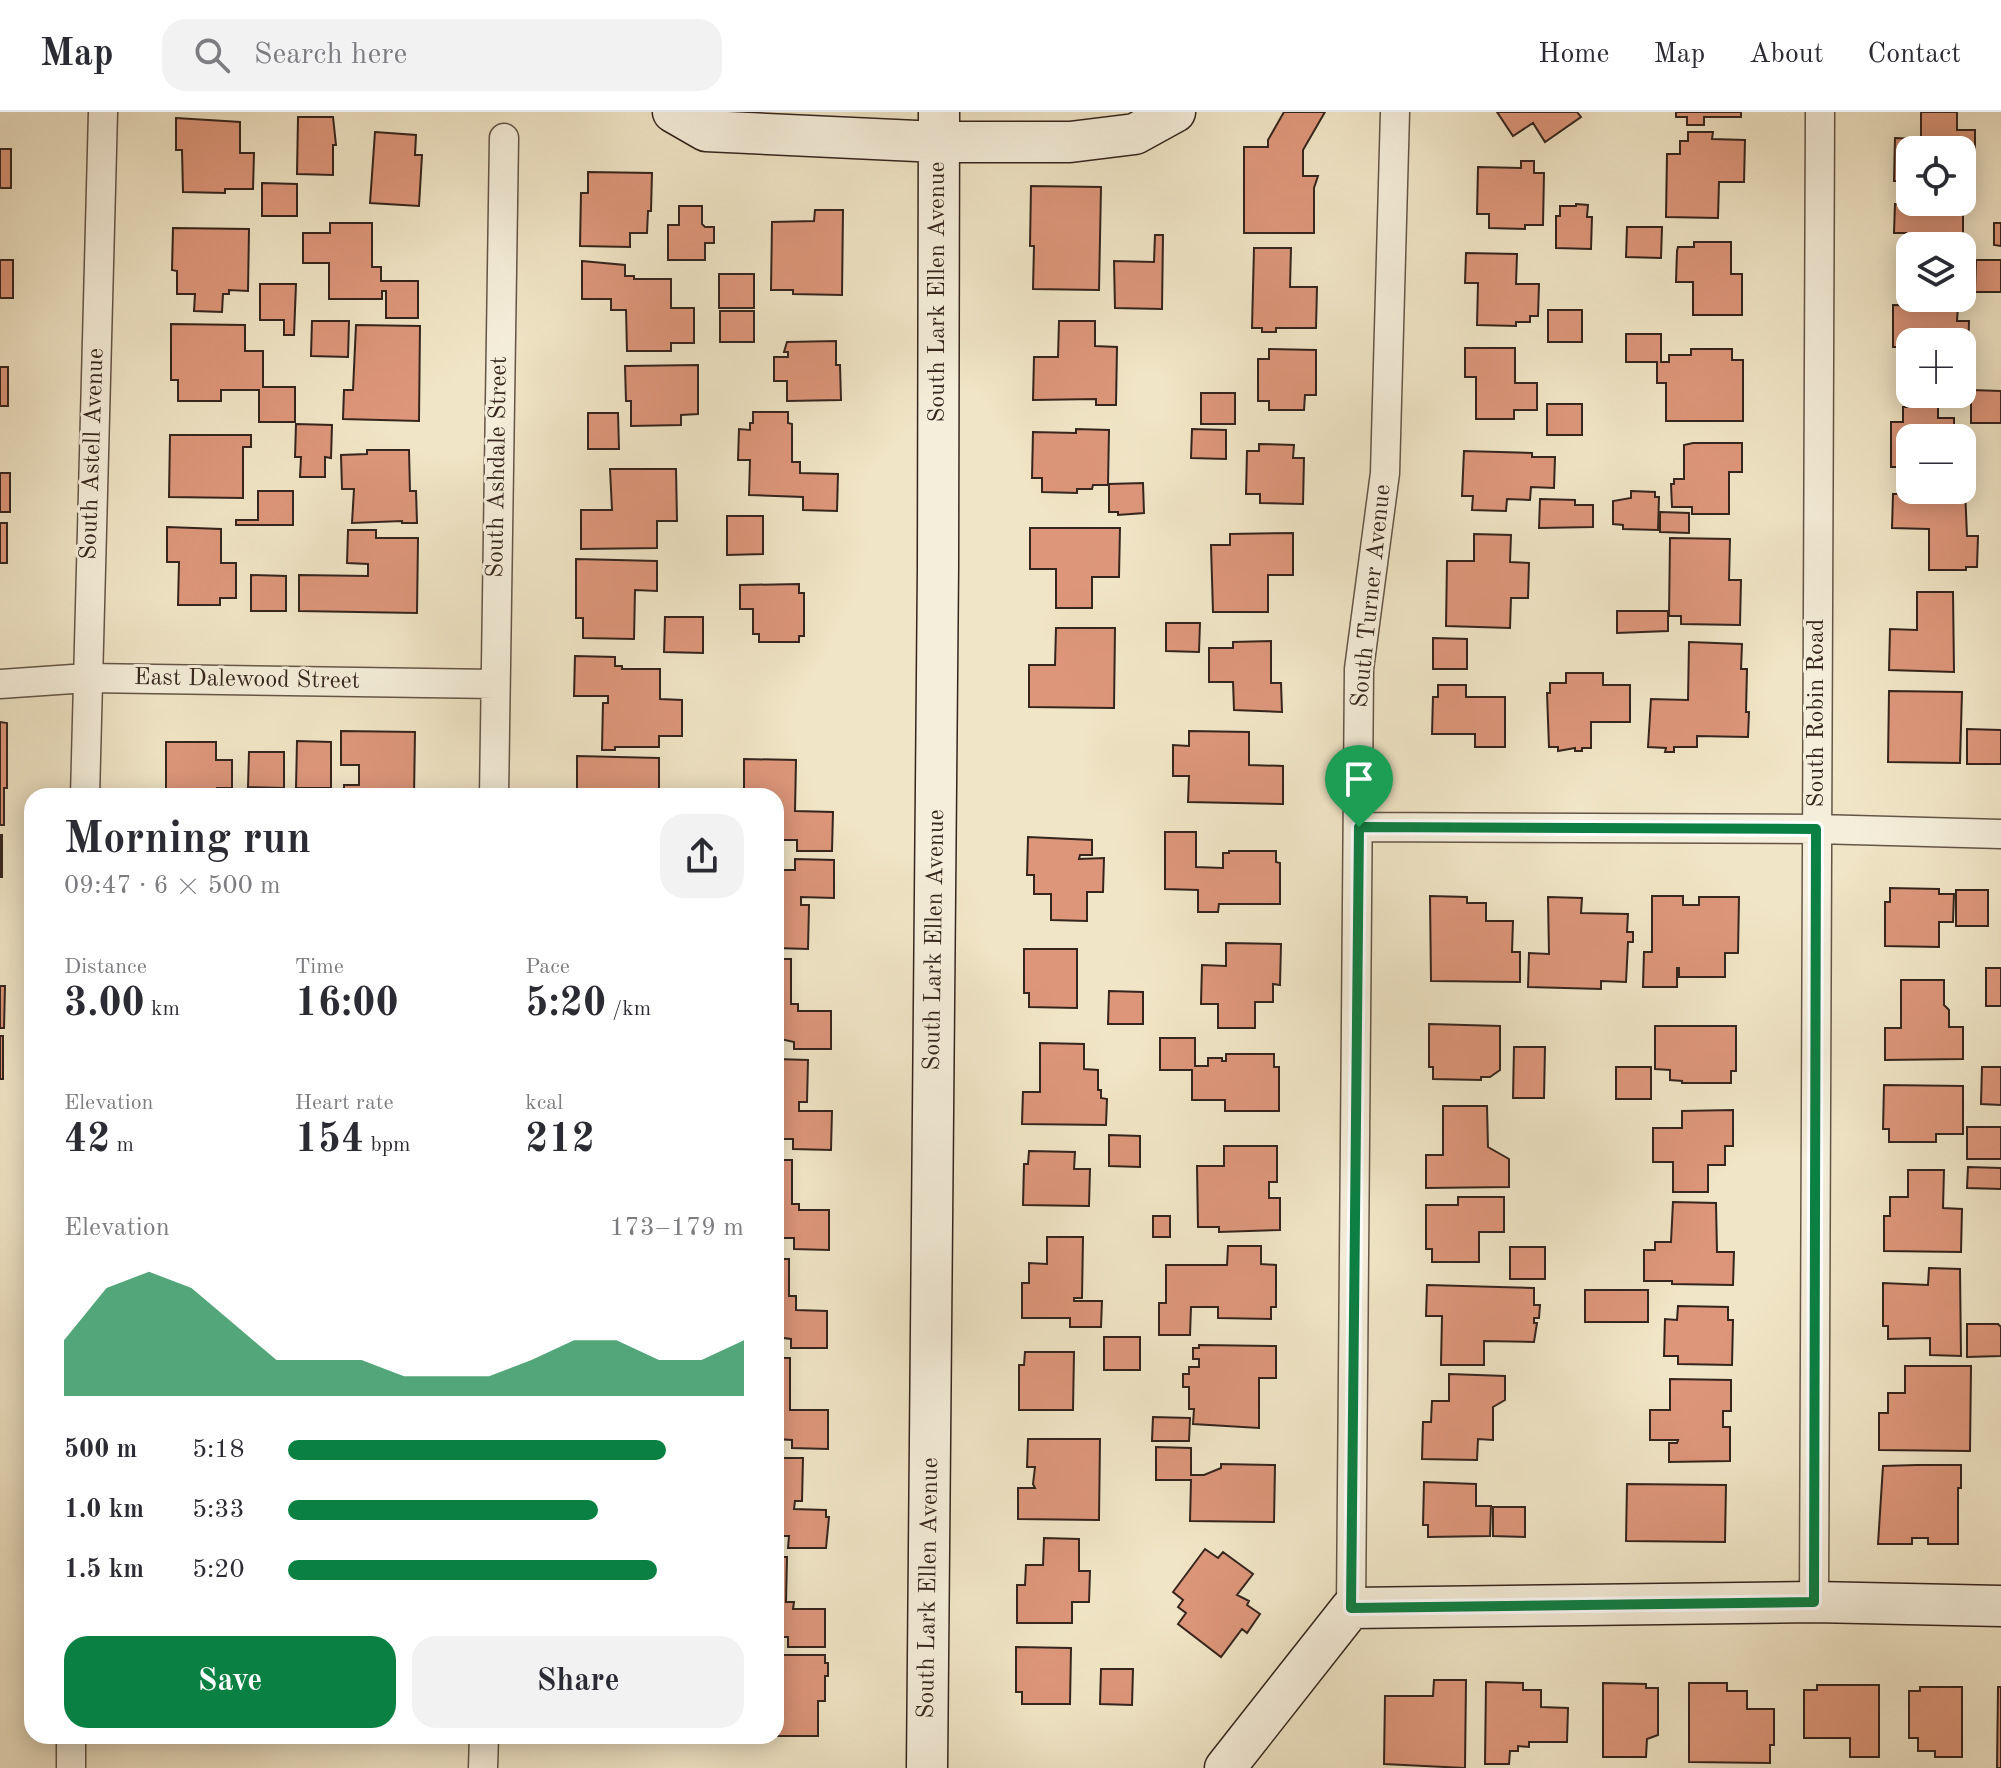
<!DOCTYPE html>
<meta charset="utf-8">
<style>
:root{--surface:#fff;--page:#f2f2f3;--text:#2b2b33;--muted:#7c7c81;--line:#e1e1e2;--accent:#0b8043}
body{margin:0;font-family:"Old Standard TT",serif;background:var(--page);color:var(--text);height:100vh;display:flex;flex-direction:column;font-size:30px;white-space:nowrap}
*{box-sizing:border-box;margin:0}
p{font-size:26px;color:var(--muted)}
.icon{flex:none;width:44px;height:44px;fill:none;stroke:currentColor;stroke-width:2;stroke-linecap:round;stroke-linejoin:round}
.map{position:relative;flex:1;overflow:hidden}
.panel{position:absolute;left:24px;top:676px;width:760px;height:956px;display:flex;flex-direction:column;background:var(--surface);border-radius:24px;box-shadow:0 4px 20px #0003}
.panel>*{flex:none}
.buttons{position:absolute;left:1896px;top:24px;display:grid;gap:16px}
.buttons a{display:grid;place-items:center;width:80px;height:80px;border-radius:16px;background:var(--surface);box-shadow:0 4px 20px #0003;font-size:40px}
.pin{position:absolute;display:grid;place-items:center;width:68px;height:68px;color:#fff;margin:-82px -34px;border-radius:50% 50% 50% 0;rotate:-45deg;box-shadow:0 0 8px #0007}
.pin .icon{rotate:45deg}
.round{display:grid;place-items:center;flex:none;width:84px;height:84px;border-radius:24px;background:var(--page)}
.head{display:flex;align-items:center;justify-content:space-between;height:136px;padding:0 40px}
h1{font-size:44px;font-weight:700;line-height:60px}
.figures{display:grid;grid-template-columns:repeat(3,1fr);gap:12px;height:136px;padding:8px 40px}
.figures div{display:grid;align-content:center}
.figures b{font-size:40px;font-weight:700}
.figures small{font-size:22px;font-weight:400}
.figures p{font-size:22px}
.chart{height:224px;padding:16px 40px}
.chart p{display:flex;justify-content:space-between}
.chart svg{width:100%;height:144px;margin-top:8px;fill:var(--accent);opacity:.7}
.primary-button{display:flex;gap:16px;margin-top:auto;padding:16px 40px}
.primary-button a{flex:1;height:92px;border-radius:24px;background:var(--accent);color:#fff;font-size:32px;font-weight:700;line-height:92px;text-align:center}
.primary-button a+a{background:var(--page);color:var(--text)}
ul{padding:0 40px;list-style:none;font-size:26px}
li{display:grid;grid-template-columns:128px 96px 1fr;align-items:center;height:60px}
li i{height:20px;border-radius:10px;background:var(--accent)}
header{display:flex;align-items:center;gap:48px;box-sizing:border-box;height:112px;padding:0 40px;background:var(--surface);border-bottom:2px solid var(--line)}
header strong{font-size:38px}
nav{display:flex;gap:44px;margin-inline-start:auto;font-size:28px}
.search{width:560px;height:72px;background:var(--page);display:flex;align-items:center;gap:20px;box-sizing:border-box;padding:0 28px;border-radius:24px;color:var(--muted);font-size:30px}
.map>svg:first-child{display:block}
.building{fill:#dd967a;stroke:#35251d;stroke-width:2}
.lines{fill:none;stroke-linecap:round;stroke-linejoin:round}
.street-casing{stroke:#645547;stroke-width:31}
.secondary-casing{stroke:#35251d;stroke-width:43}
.street{stroke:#f5eeda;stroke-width:28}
.secondary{stroke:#f5eeda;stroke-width:40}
.route-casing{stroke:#fff;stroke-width:16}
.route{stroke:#0b8043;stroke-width:10}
.labels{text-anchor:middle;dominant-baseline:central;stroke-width:6;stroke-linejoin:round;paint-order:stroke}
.street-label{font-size:24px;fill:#35251d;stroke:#f5eeda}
</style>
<header>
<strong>Map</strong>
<div class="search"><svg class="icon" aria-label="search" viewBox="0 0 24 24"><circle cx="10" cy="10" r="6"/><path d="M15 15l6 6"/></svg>Search here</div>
<nav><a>Home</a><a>Map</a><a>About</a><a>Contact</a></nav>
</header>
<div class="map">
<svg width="2001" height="1656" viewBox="0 0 2001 1656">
<rect width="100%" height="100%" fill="#f0e5c6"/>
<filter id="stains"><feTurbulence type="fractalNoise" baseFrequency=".0025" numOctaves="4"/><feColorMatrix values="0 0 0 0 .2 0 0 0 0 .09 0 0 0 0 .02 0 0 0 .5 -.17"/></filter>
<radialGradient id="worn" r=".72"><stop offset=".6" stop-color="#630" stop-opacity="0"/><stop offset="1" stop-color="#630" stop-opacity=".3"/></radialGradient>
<path class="building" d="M1284,0H1325L1303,38V64H1318L1314,76V121H1244V35H1268V28Z
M1497,0H1577L1581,5L1545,30L1533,11L1513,24Z
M1676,0H1741V5H1704V13H1687V5H1676Z
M1921,0H1957V18H1975V55H1962V38H1910V69H1894L1895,26L1921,27Z
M298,5H333L336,33H333V63L297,62Z
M176,6L240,10V41H254L253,77H225V81L183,80L182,38H176Z
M375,20L416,23L415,43H422L419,94L370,91Z
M1688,20H1713L1712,27L1745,28L1744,70H1719L1718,106L1666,105L1667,42H1680V29H1688Z
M0,37H11V76H0Z
M1521,49H1534V61H1544L1543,113H1525V117L1489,116V102H1477L1478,55L1521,56Z
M588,60L652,61L651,99H648L647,121H630V135L580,134L581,81H588Z
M262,71L297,72V104H262Z
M1031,74L1101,75L1099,178L1033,177L1034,134H1030Z
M1576,92L1588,93L1587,105H1592L1591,137L1556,136V104H1560V94H1576Z
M1895,92L1944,93V100H1963V132L1910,134V164H1906V121H1894Z
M679,94H702V112L705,115H714V131H705V148H668V113H679Z
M815,98H843L842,183L793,182V178H771L772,110L814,109Z
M330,111H372V155H381V169H418V206H386V179H382V187H329V151H303V121H330Z
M1994,111H2001V134L1994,133Z
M1627,115H1662L1661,146L1626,145Z
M173,116L249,117L248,179L229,178V182H223L222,200L194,199L195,182H177V159L172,158Z
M1155,123H1163L1162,197L1115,196L1114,149L1154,150Z
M1694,130H1731V162H1742V203H1693V170H1676L1677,139L1678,135H1694Z
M1254,136H1291L1290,175H1317L1316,216H1276V220H1262V216H1252Z
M1466,141L1517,142L1516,172H1539L1538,204H1530V210H1516V214L1477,213L1478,171H1465Z
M0,148H13V186H0Z
M1976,148H2001V180H1975Z
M582,149L625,153V164H634V167H671V196H694V231H671V239H627L626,198H611V187H582Z
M719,162H754V196H719Z
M260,172H296L294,223H284V208H260Z
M1893,193L1958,194L1957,209H1969L1968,245H1962V230H1910V235H1893Z
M1548,198H1582V230H1548Z
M720,199H754V230H720Z
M312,209H349L348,245L311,244Z
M1059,209H1095V234L1117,235L1116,293H1096V287L1033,288L1034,245H1058Z
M171,212L245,213V239H263V275H295V310H259V278H221V289H178V268H171Z
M356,213L420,214L419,309L343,307L344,278H353Z
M1626,222H1661V250H1669V243H1691V237H1732V248H1743V309H1666V271H1657V250H1626Z
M836,229V253H840L841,288L787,289V269H774V245H788V240H784L787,230Z
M1465,236H1515V271H1537V298H1514V307H1476V265H1465Z
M1269,237L1316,238V283H1305L1304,298H1269V289H1258V247H1269Z
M698,253V302L681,303V313L631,314V289H626L625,254Z
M0,255H8V294H0Z
M1971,278L2001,279V311H1971Z
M1201,281H1235V312H1201Z
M1547,292H1582V323H1547Z
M1903,295H1938V306H1954V326H1910V355H1891V310H1903Z
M753,300H788V311L792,312V350H800V361L838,362L837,399L803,398V385L749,383L750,348H738L739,317L750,318V311H753Z
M588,301H618L619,337H588Z
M296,312L332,313L331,346L325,345V365H300L301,345H295Z
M1076,317L1109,318L1108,373H1093L1092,377H1077V381L1042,380V366H1032L1033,320L1076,321Z
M1192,317L1226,318V347L1191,346Z
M170,323H251V335H243V386L169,385Z
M1693,331H1742V360H1729V402H1692V395H1672L1671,372H1674V367H1684V333Z
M1259,332L1294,333L1293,346H1304L1303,392L1260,391V382H1246L1247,339H1259Z
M367,338H409L410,379H416L417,411H402V409L352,411L354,377H342L341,343L367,342Z
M1464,339L1532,341V345H1555L1554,376L1531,375L1530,388L1507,387L1506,399L1472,398L1473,384H1462Z
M610,357H676L677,409H657V436L581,437V398H612Z
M0,361H10V400H0Z
M1143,371L1144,401L1118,403V400H1109V372Z
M1965,377L1967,424H1978L1977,455H1966V458H1929V417L1892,416L1893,382H1922V388L1935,389L1936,378Z
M258,379H293V413H236V408H258Z
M1631,379L1655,380V385H1659L1658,418L1623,417V413L1613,412V389L1631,386Z
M1540,387L1575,388V393H1593V415L1539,416Z
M1660,400L1689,401V421L1660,420Z
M727,404H763V442L727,443Z
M0,411H7V451H0Z
M167,415L221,417V451H236V486H220V493H178L179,450H167Z
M1030,416H1120L1119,465H1092V496H1056V457H1030Z
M348,418H376V426H418L417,501L299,499V463L368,464V452L347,451Z
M1293,421V463H1268V500H1213L1211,433H1230V422Z
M1474,422L1511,423L1510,450L1529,451L1528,486H1511L1510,516L1446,514L1447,449H1474Z
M1670,426L1730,427L1729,468H1741L1740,513L1681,512V504H1669Z
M576,447L657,449V479L635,478L634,527L583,526V506H576Z
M251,463L286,464V499H251Z
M799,472V481H804V524H799V530H759V522H753V497H740V473Z
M1917,480H1953L1954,560L1889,558L1890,517L1917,518Z
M1617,499H1668V519L1617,521Z
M665,505H703V541L664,540Z
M1166,511H1200L1199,540L1166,539Z
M1056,516H1115L1114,596L1029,595V553H1055Z
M1433,526L1467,527V557H1433Z
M1271,529V571H1281L1282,600L1234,598L1233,570H1209V536H1233V530Z
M1689,530L1742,532L1741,557H1747L1746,600H1749L1748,625L1697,624V635H1674V640H1665L1666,636L1648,635L1651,587L1688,588Z
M575,544L615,545V554H622V557H660V587L682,588V624H659V635H615V638H602L603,591H608V584H574Z
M1566,561H1603V573H1630V610H1591V636H1582V639H1575V636L1558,639V635H1549L1547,581H1550V571H1566Z
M1438,573H1466V585H1505V635H1475V622H1432L1433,585H1438Z
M1889,579L1962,580L1960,651L1888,650Z
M0,610L7,611V676H4V713H0Z
M1967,617L2001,618V652H1967Z
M341,619L415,620L414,684H344V673H359V653H341Z
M1189,619L1249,620V653L1283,654V692L1188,690L1189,664H1173V633L1189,634Z
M297,629L331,630V676H296Z
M166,630H216V648H232V676H217V684H166Z
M249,640H284V676L248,675Z
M577,644L659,646V684H577Z
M744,647L796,648L795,699L833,700L832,739H797V728H776V684H744Z
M1165,720H1196V755L1223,756V741H1229V739H1276V750L1280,751V792H1219L1218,800H1198V778L1165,777Z
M0,723H2V765H0Z
M1028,725L1092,728V743H1080L1079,747L1104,746L1103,780H1087V809L1051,808V782H1034V763H1027Z
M795,747L834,748V786L801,785V793H809L808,837L776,836V758H795Z
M1890,776L1939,777V782H1954L1953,810H1939V835L1885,834V790H1890Z
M1956,778H1988V814H1956Z
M1430,784L1467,785V791H1486V809H1513L1512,840H1520V870L1431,869Z
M1652,784H1683V793H1699V785H1739L1738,841H1725V865H1679V856H1677V875H1643L1644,840H1652Z
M1548,785L1582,786L1581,801L1628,802L1627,820H1633V830H1628L1626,870L1601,869V877L1528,875L1529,841L1549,842Z
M1226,831L1281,832L1280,873L1273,872V890H1255V916H1218V892H1201L1202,853L1226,854Z
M1024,837H1077V896L1029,895V881H1024Z
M776,847H791V892H798V899H831V937H794V930L776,926Z
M1986,856H2001V894H1986Z
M1901,868H1944V893L1949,898V915H1963V947L1885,948V916H1901Z
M0,874H5L4,916H0Z
M1109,879L1143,880V912H1108Z
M1429,912L1500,914V958L1490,965H1481V968L1433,967V955H1429Z
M1655,914H1736V959H1731V971H1682V969L1670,968V958L1655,957Z
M0,924H3V967H0Z
M1160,926H1195V954H1208V946H1222V949H1226V942H1274V955H1279V999H1225V988H1192V958H1160Z
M1040,931L1084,932V957L1098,958V978H1101V986L1107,987L1106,1013L1022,1012L1023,980H1040Z
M1514,935H1545L1544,986H1513Z
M776,947L808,948L807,990H799V999H832L831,1038L793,1037V1027H776Z
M1616,955H1651V987H1616Z
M1982,955H2001V993L1981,992Z
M1884,973L1963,974V1022H1936V1030H1889V1017H1883Z
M1443,994H1487L1488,1035L1509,1047V1075L1426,1076V1043H1443Z
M1733,998V1034H1725V1053H1708V1080H1673V1050H1653V1016H1682V999Z
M1967,1015H2001V1047H1967Z
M1109,1023L1140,1024V1055L1109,1054Z
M1224,1034H1277V1070H1269V1086H1280V1118L1219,1120V1115H1198L1197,1054H1224Z
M1029,1039L1075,1040L1074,1057H1090L1089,1094L1023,1093L1024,1052H1028Z
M776,1048H792V1092H799V1098H829V1138L794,1137V1126H776Z
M1968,1055L2001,1056V1077L1967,1076Z
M1908,1058H1944L1943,1096L1962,1097L1961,1140L1884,1139V1104H1890V1085H1908Z
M1458,1085H1504V1120H1479V1150H1432V1137H1426V1093H1458Z
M1673,1090L1716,1091L1717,1140H1734L1733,1173L1672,1172V1169H1644V1138H1655V1130H1671Z
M1153,1104H1170V1125H1153Z
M1047,1125H1083L1082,1186H1074V1189H1102L1101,1215H1070V1206H1022V1171H1029V1151L1047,1152Z
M1228,1134H1261V1152L1276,1153V1195H1271V1207L1218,1206V1195H1191L1190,1223H1159V1191H1166V1153H1227Z
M1510,1135H1545V1167H1510Z
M776,1147H789V1184H796V1198L827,1199V1236H791V1227L776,1225Z
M1929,1156L1960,1157L1961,1244L1930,1243V1226L1888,1227V1214H1883V1171L1928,1173Z
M1427,1173L1534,1176V1193H1540L1539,1206H1534V1211H1537L1534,1230L1484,1229V1253H1441L1442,1204H1426Z
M1585,1178H1648V1210H1585Z
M1678,1194L1728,1195V1208H1733L1732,1253L1678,1252V1244H1664L1665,1207L1677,1208Z
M1967,1212H1998L2001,1215V1244L1967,1245Z
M1104,1225H1140V1258H1104Z
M1199,1233L1276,1234V1266H1259V1316L1193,1312L1194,1297H1189V1275H1183V1262H1189V1255H1199V1247H1193V1236H1199Z
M1025,1240H1074L1073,1298H1019V1253H1024Z
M776,1246H790V1298H828V1337L792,1336V1328L776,1327Z
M1905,1254H1971L1970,1339L1879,1338V1301H1888V1281H1905Z
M1449,1262L1505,1264V1288L1493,1295V1328L1478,1327L1477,1348L1422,1347L1423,1310H1431L1432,1289H1449Z
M1670,1267L1731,1268V1299H1723V1315H1730V1349L1669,1350V1331H1677L1678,1328H1650V1298H1670Z
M1153,1305L1190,1306L1189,1329H1152Z
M1028,1327H1100L1099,1408L1018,1407V1376H1035L1033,1372L1035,1355H1027Z
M1156,1335L1191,1336V1363H1204L1221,1356V1352L1275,1353L1274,1410L1190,1409L1191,1368H1156Z
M776,1346H803L802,1389H795L794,1397L826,1398V1405H829L826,1436H788L789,1424H776Z
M1917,1353H1961V1376H1958V1432H1928V1426H1912V1432H1878L1883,1354Z
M1424,1370L1476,1372V1394H1491L1490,1424L1428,1425V1413H1423Z
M1627,1372L1726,1373L1725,1430L1626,1429Z
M1493,1395H1525V1425L1493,1424Z
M1044,1426L1079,1427V1459H1090L1089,1490H1072V1511H1017V1473H1025L1026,1453H1043Z
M1205,1437L1218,1446L1223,1440L1253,1462L1237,1483L1249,1489L1247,1493L1260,1502L1247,1521L1242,1517L1221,1545L1178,1512L1186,1501L1178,1495L1183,1488L1173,1480Z
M776,1445H787L786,1490H794L793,1497H825V1535H788V1525H776Z
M1016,1535L1071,1536L1070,1592H1022V1580H1016Z
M776,1543H825V1551H828V1564H825V1589H818V1624H767H776Z
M1101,1557H1133L1132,1593L1100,1592Z
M1434,1568H1466L1465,1656L1384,1652L1385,1584H1433Z
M1486,1570L1523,1571V1578H1541V1595L1568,1596L1567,1630H1529V1635L1518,1634V1639H1510L1509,1652H1485Z
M1603,1571L1646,1572V1576H1658V1623L1647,1627L1646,1645H1603Z
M1689,1571H1727V1579H1747V1597H1774V1633H1770V1651L1689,1650Z
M1817,1573H1879V1645H1850V1626H1804V1578H1817Z
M1920,1575H1962V1645H1935V1639H1918V1626H1909V1579H1920Z
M1998,1575H2001V1656H1997Z"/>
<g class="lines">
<g class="street-casing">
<path id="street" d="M0,572L87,566L495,572
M85,684L103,0
M494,684L504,26
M1359,715L1816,717L2001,722
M1814,1490L1820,0
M1351,1496L1359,557L1385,361L1395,0
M71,1656V1624
M483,1656L484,1624"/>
</g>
<g class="secondary-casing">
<path id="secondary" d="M673,0L706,19L938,30H1070L1135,22L1175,0
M927,1656L938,455L939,0
M1225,1656L1351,1496L1814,1490L2001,1494"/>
</g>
<use href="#street" class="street"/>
<use href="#secondary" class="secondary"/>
</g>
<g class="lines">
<g class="route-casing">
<path id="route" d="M1359,715L1816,717L1814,1490L1351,1496Z"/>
</g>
<use href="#route" class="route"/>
</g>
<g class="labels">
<g class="street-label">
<text transform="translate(938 180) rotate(-90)">South Lark Ellen Avenue</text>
<text transform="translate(93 342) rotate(-88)">South Astell Avenue</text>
<text transform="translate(498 355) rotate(-89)">South Ashdale Street</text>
<text transform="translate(1372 484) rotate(-84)">South Turner Avenue</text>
<text transform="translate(247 568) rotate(1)">East Dalewood Street</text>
<text transform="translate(1817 601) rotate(-90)">South Robin Road</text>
<text transform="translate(935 828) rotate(-89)">South Lark Ellen Avenue</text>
<text transform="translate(929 1476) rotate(-89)">South Lark Ellen Avenue</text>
</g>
</g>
<rect width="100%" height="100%" filter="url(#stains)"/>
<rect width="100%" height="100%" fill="url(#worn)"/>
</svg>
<div class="buttons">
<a><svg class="icon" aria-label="locate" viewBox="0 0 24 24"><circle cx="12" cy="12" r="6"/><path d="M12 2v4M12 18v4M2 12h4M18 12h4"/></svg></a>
<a><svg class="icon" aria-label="layers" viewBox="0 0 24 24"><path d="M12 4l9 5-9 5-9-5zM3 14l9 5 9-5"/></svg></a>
<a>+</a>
<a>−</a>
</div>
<div class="pin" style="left:1359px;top:715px;background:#1e9e55"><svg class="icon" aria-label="arrive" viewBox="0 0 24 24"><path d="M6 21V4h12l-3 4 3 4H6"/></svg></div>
<section class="panel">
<div class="head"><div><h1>Morning run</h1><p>09:47 · 6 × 500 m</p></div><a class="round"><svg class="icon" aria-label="share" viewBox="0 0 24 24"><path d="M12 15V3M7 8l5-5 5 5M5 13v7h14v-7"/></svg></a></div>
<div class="figures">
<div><p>Distance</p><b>3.00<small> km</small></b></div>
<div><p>Time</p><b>16:00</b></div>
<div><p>Pace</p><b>5:20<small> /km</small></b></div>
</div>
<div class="figures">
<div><p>Elevation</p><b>42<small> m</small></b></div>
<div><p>Heart rate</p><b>154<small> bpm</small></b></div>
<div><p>kcal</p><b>212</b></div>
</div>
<div class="chart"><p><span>Elevation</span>173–179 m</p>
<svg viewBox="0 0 160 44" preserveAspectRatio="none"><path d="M0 44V27L10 11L20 6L30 11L40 22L50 33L60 33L70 33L80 38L90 38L100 38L110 33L120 27L130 27L140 33L150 33L160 27V44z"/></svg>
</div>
<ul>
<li><b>500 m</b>5:18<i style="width:83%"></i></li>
<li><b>1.0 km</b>5:33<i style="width:68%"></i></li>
<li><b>1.5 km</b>5:20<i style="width:81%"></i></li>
</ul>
<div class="primary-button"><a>Save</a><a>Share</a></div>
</section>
</div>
